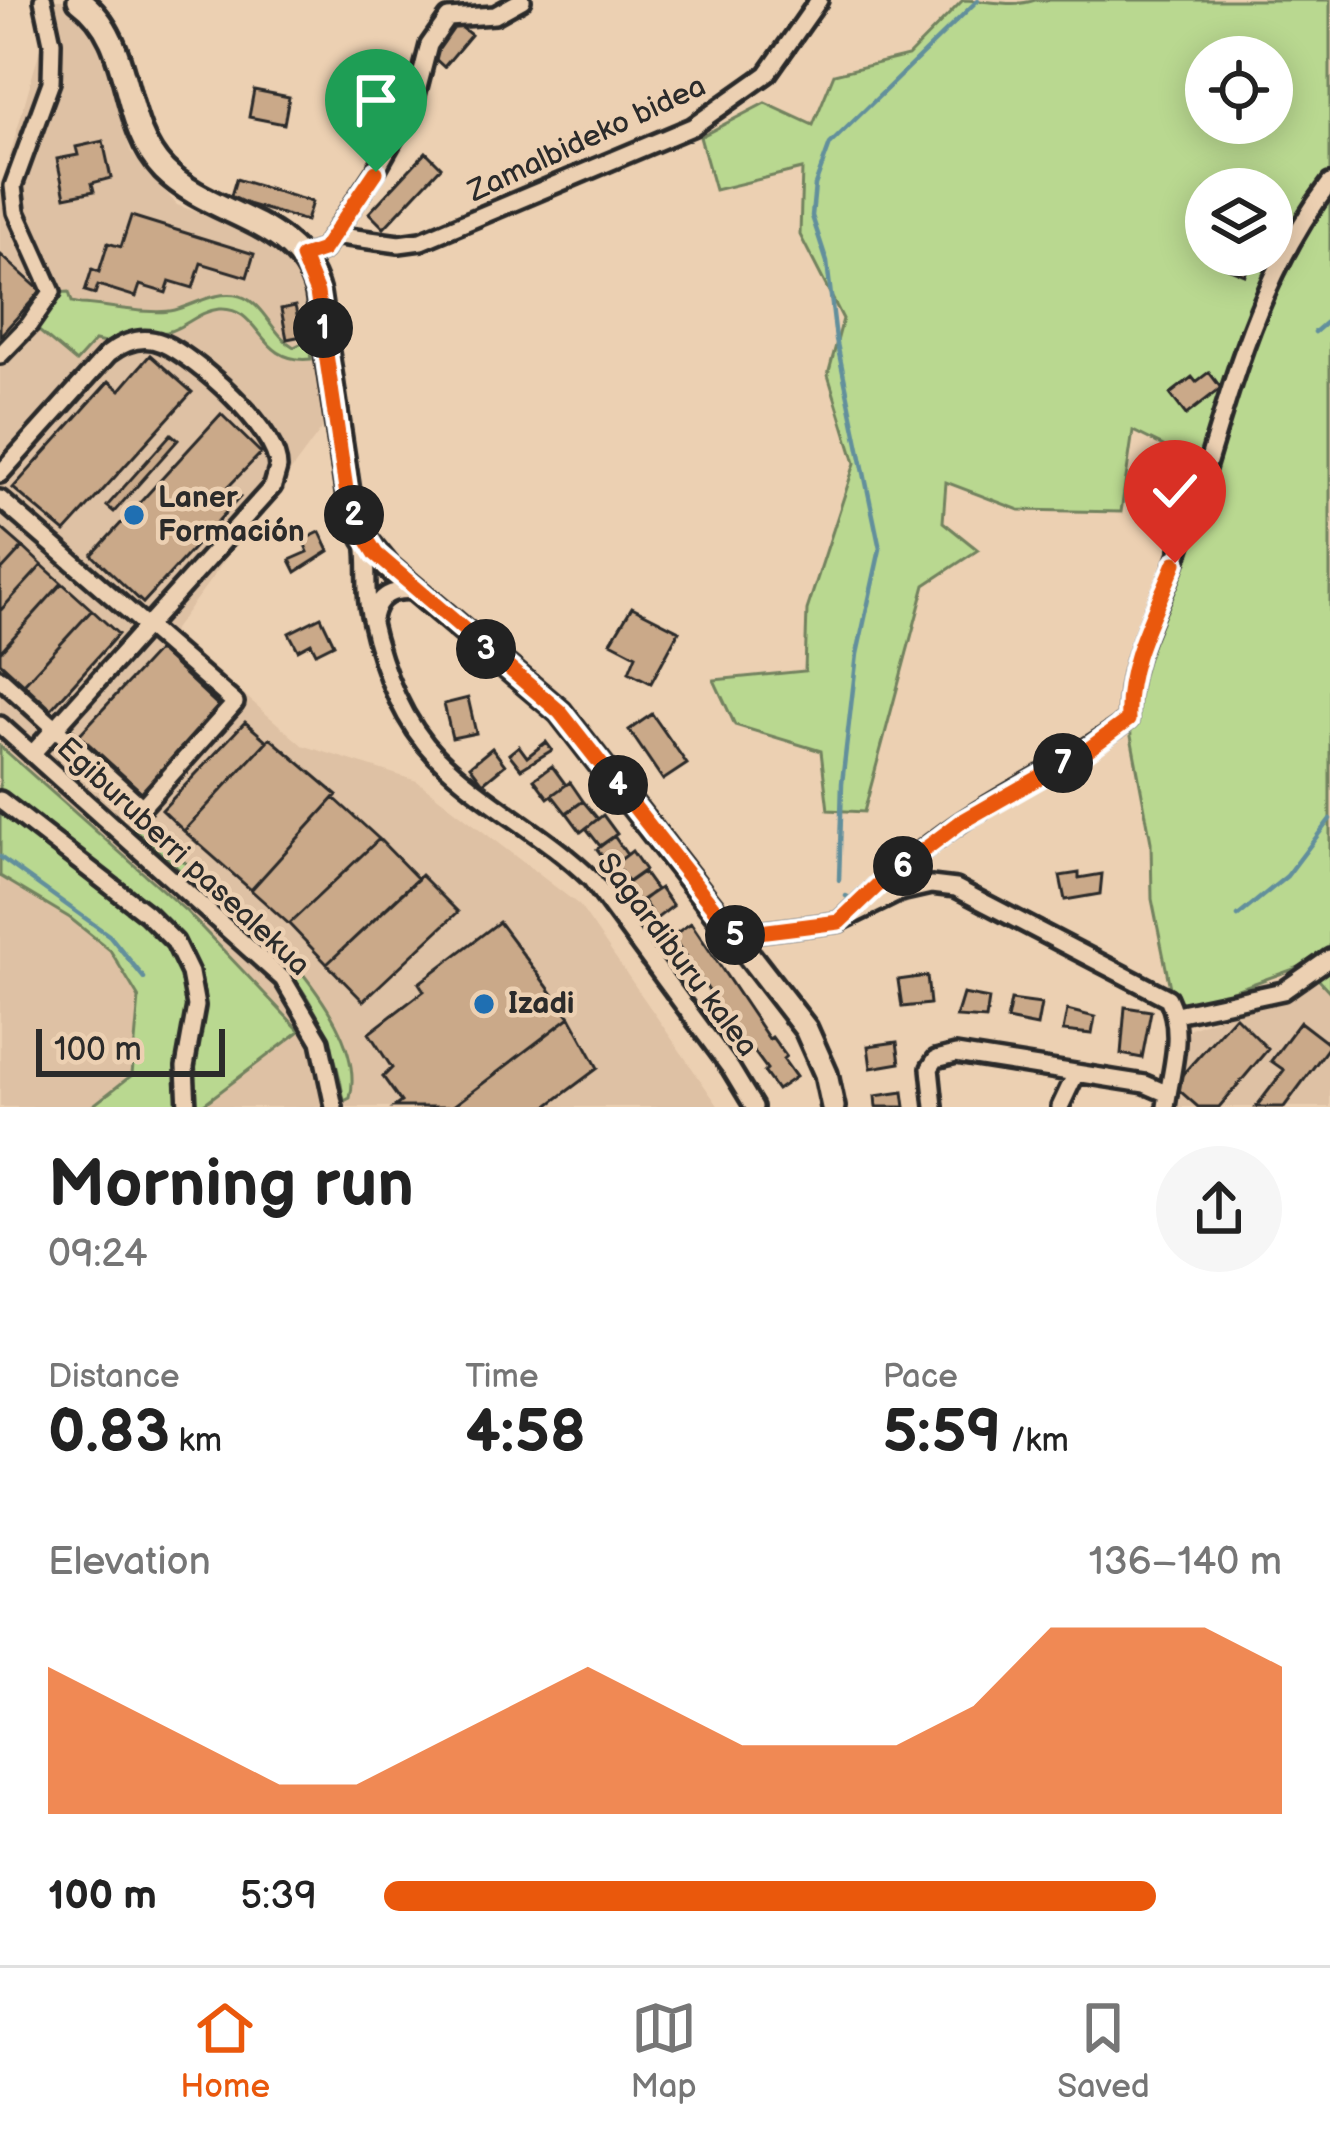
<!DOCTYPE html>
<meta charset="utf-8">
<style>
:root{--surface:#fff;--page:#f6f6f6;--text:#222;--muted:#767676;--line:#e0e0e0;--accent:#ea580c}
body{margin:0;font-family:"Balsamiq Sans",sans-serif;background:var(--page);color:var(--text);height:100vh;display:flex;flex-direction:column;font-size:45px;white-space:nowrap}
*{box-sizing:border-box;margin:0}
p{font-size:39px;color:var(--muted)}
.icon{flex:none;width:66px;height:66px;fill:none;stroke:currentColor;stroke-width:2;stroke-linecap:round;stroke-linejoin:round}
.map{position:relative;height:1107px;overflow:hidden}
.side{display:flex;flex-direction:column;background:var(--surface);flex:1}
.side>*{flex:none}
.tools{position:absolute;left:1185px;top:36px;display:grid;gap:24px}
.tools a{display:grid;place-items:center;width:108px;height:108px;border-radius:50%;background:var(--surface);box-shadow:0 6px 30px #0003;font-size:60px}
.scale{position:absolute;left:36px;bottom:30px;width:189px;box-sizing:border-box;padding-left:12px;border:6px solid #2b2b2b;border-top:0;font-size:33px;line-height:42px;white-space:nowrap;color:#2b2b2b;-webkit-text-stroke:9px #ecd0b2;paint-order:stroke}
.pin{position:absolute;display:grid;place-items:center;width:102px;height:102px;color:#fff;margin:-123px -51px;border-radius:50% 50% 50% 0;rotate:-45deg;box-shadow:0 0 12px #0007}
.pin .icon{rotate:45deg}
.km{position:absolute;width:60px;height:60px;margin:-30px;border-radius:50%;background:#222;color:#fff;font-size:33px;line-height:60px;text-align:center}
.round{display:grid;place-items:center;flex:none;width:126px;height:126px;border-radius:63px;background:var(--page)}
.summary{display:flex;align-items:center;justify-content:space-between;height:204px;padding:0 48px}
h1{font-size:66px;font-weight:700;line-height:90px}
.figures{display:grid;grid-template-columns:repeat(3,1fr);gap:18px;height:204px;padding:12px 48px}
.figures div{display:grid;align-content:center}
.figures b{font-size:60px;font-weight:700}
.figures small{font-size:33px;font-weight:400}
.figures p{font-size:33px}
.chart{height:336px;padding:24px 48px}
.chart p{display:flex;justify-content:space-between}
.chart svg{width:100%;height:216px;margin-top:12px;fill:var(--accent);opacity:.7}
ul{padding:0 48px;list-style:none;font-size:39px}
li{display:grid;grid-template-columns:192px 144px 1fr;align-items:center;height:90px}
li i{height:30px;border-radius:15px;background:var(--accent)}
.dock{display:flex;justify-content:space-around;align-items:center;height:168px;border-top:3px solid var(--line);background:var(--surface);font-size:33px;color:var(--muted)}
.dock a{display:grid;justify-items:center;gap:6px}
.dock .on{color:var(--accent)}
.map>svg:first-child{display:block}
.built{fill:#dec1a4}
.green{fill:#b9d890;stroke:#72825e;stroke-width:3;fill-rule:evenodd}
.lines{fill:none;stroke-linecap:round;stroke-linejoin:round}
.stream{stroke:#628f9c;stroke-width:4.5}
.building{fill:#caa989;stroke:#2b2b2b;stroke-width:3}
.street-casing{stroke:#2b2b2b;stroke-width:24}
.secondary-casing{stroke:#2b2b2b;stroke-width:30}
.street{stroke:#ecd0b2;stroke-width:15}
.secondary{stroke:#ecd0b2;stroke-width:21}
.route-casing{stroke:#fff;stroke-width:24}
.route{stroke:#ea580c;stroke-width:15}
.poi-dot{fill:#1f6fb2;stroke:#ecd0b2;stroke-width:4.5}
.labels{text-anchor:middle;dominant-baseline:central;stroke-width:9;stroke-linejoin:round;paint-order:stroke}
.street-label{font-size:30px;fill:#2b2b2b;stroke:#ecd0b2}
.poi-label{font-size:30px;font-weight:bold;fill:#2b2b2b;stroke:#ecd0b2;text-anchor:start}
</style>
<div class="map">
<svg width="1330" height="1107" viewBox="0 0 1330 1107">
<rect width="100%" height="100%" fill="#ecd0b2"/>
<filter id="ink" filterUnits="userSpaceOnUse"><feTurbulence type="fractalNoise" baseFrequency=".00833" numOctaves="2"/><feDisplacementMap in="SourceGraphic" scale="24" xChannelSelector="R" yChannelSelector="G"/><feConvolveMatrix kernelMatrix="1 2 1 2 8 2 1 2 1" color-interpolation-filters="sRGB"/></filter>
<g filter="url(#ink)">
<path class="built" d="M54,0H63L90,16L131,152L177,205L272,238L306,278L332,415L172,632L302,745L417,781L579,905L719,1107H200L300,1031L187,912L0,746V190Z
M0,876L70,918L110,950L139,999L132,1076L91,1107H0Z
M1315,980L1330,992V1107H1172L1183,1031L1236,1011L1276,1004Z"/>
<path class="green" d="M963,0C987,0 1014,8 1035,0H1330V992L1305,965L1224,994L1227,1006L1175,1012L1152,899L1151,842L1131,736L1126,677L1213,461L1202,465L1133,431L1121,512L1019,510L946,482L943,522L978,550L925,585L864,812L828,810L821,751L735,725L714,680L805,671L807,610L855,463L828,375L843,319L800,235L802,169L715,190L700,137L765,103L813,125L834,74L908,56ZM1206,57H1272V123H1206ZM1206,189H1272V255H1206Z
M69,292L72,302L81,304C106,305 153,316 175,310C196,304 217,290 240,296C264,303 272,335 294,347L308,340L311,359C257,365 262,306 219,309C199,311 186,327 167,332C141,337 131,326 105,343L95,341L76,362L34,327L56,293Z
M0,746L187,912L300,1031L200,1107H91L132,1075L139,998L110,950L70,918L0,876Z
M138,820L259,929L253,936L133,828Z
M291,959C320,994 362,1050 350,1098L344,1101C336,1048 318,1008 285,966Z"/>
<g class="lines">
<path class="stream" d="M1315,332L1330,319
M0,857L110,936L144,978
M839,880L842,783L857,654L880,549L836,339L827,262L812,216L815,185L830,144L978,0
M846,896L857,902
M1238,916L1287,876L1330,819"/>
</g>
<path class="building" d="M455,22L471,35L444,67L429,53Z
M399,76L414,80L406,107L391,102Z
M254,90L289,97L284,124L249,117Z
M103,141L111,178L92,183L94,191L65,197L57,159L78,155L76,147Z
M426,152L441,167L384,228L369,213Z
M236,179L312,202L306,221L230,199Z
M131,216L254,254L247,277L201,263L193,288L170,281L166,293L140,285L136,297L98,285L95,294L85,291L92,269L99,272L108,243L121,247Z
M1,255L41,291L0,336V256Z
M1230,255H1253L1245,275L1225,267Z
M295,306L302,336L287,339L281,309Z
M150,355L192,392L65,532L13,488L109,381L120,390Z
M1209,372L1221,388L1186,415L1170,394L1192,377L1196,382Z
M221,414L261,453L229,486L240,497L143,603L92,555Z
M171,434L178,440L114,512L107,506Z
M0,527L23,547L0,572Z
M320,532L329,551L296,572L290,560L308,552L303,540Z
M23,547L42,565L0,611V572Z
M42,565L62,583L0,652V611Z
M62,583L92,610L24,684L0,662V652Z
M632,607L679,631L651,683L629,672L636,655L611,642Z
M92,610L118,634L51,709L24,684Z
M321,617L334,644L316,653L311,643L298,650L289,633Z
M158,650L225,712L146,796L79,735Z
M468,698L476,733L452,738L444,704Z
M652,714L687,764L663,780L629,730Z
M245,722L267,741L184,831L162,810Z
M270,738L337,795L251,890L184,831Z
M546,742L552,750L521,769L509,754L519,746L527,757Z
M492,748L505,765L483,783L470,766Z
M552,766L566,785L548,798L534,779Z
M570,782L583,801L566,813L552,795Z
M334,798L379,839L289,924L251,890Z
M583,801L598,819L581,832L567,813Z
M603,815L617,834L600,846L586,828Z
M614,836L627,855L610,867L597,849Z
M379,839L418,879L327,964L289,924Z
M632,851L645,870L628,882L615,864Z
M643,872L656,890L639,903L626,884Z
M1079,873V878L1102,874L1100,894L1065,900L1060,876Z
M421,875L458,912L363,1001L327,964Z
M660,888L673,906L656,919L642,900Z
M499,922L570,1017L452,1107H394L401,1102L383,1077L392,1068L369,1033L424,991L419,983Z
M691,923L769,1039L772,1037L786,1056L783,1059L796,1077L777,1090L764,1072L767,1069L753,1050L750,1052L672,936Z
M927,976L930,1004L902,1007L898,980Z
M963,994L989,999L986,1019L956,1017Z
M1011,1000L1041,1004L1037,1026L1007,1020Z
M1125,1007L1151,1011L1142,1058L1121,1054Z
M1067,1010L1095,1017L1092,1034L1063,1031Z
M1235,1016L1268,1049L1219,1107H1198L1173,1085Z
M570,1017L598,1068L546,1107H452Z
M1300,1022L1330,1045L1284,1107H1256L1284,1070L1271,1061Z
M897,1042L900,1063L871,1068L868,1046Z
M903,1092L905,1107H876L875,1096Z"/>
<g class="lines">
<g class="street-casing">
<path id="street" d="M333,235L399,244L421,241L692,127L767,74L819,0
M302,257L323,250L375,172L414,103L429,45L448,18L495,15L522,0
M0,355L29,325L52,292L16,212L13,186L51,82L52,42L43,0
M0,474L108,354C124,342 143,335 162,343C195,357 278,429 278,468C278,469 273,485 273,486L32,754
M0,499L235,703L142,807L0,678
M365,541C369,565 364,591 370,615C381,665 400,719 437,757C483,803 544,833 591,879L731,1069L754,1107
M373,618C378,594 393,589 416,591
M0,725L283,979L320,1041L334,1107
M0,800L147,914L175,942L190,973L196,1006L185,1067L187,1107
M839,922C877,886 917,852 961,822C1016,786 1075,759 1128,720C1125,662 1155,617 1175,564C1222,434 1244,295 1330,183
M735,935L839,922L900,892L931,885L956,888L1168,998C1185,1033 1171,1070 1166,1107
M1176,1014L1283,991L1330,958
M934,1107L930,1068L936,1059L956,1054L1145,1084L1168,1094
M1060,1107L1076,1073"/>
</g>
<g class="secondary-casing">
<path id="secondary" d="M79,0C136,42 117,121 164,170C212,218 299,218 318,293L350,505L365,539L388,567L560,712L806,1029L826,1074L833,1107"/>
</g>
<use href="#street" class="street"/>
<use href="#secondary" class="secondary"/>
</g>
</g>
<g class="lines" filter="url(#ink)">
<g class="route-casing">
<path id="route" d="M376,172L323,250L302,257L317,293L346,489L355,520L376,554L560,712L735,935L839,922L880,883L961,822L1086,751L1128,720C1125,663 1154,615 1175,563"/>
</g>
<use href="#route" class="route"/>
</g>
<g class="poi-dot">
<circle cx="134" cy="515" r="12"/>
<circle cx="484" cy="1004" r="12"/>
</g>
<g class="labels">
<g class="street-label">
<text transform="translate(587 139) rotate(-25)">Zamalbideko bidea</text>
<text transform="translate(183 857) rotate(43)">Egiburuberri pasealekua</text>
<text transform="translate(677 955) rotate(53)">Sagardiburu kalea</text>
</g>
<g class="poi-label">
<text x="158" y="498">Laner<tspan x="158" dy="34">Formación</tspan></text>
<text x="508" y="1004">Izadi</text>
</g>
</g>
</svg>
<div class="tools">
<a><svg class="icon" aria-label="locate" viewBox="0 0 24 24"><circle cx="12" cy="12" r="6"/><path d="M12 2v4M12 18v4M2 12h4M18 12h4"/></svg></a>
<a><svg class="icon" aria-label="layers" viewBox="0 0 24 24"><path d="M12 4l9 5-9 5-9-5zM3 14l9 5 9-5"/></svg></a>
</div>
<div class="scale">100 m</div>
<div class="pin" style="left:376px;top:172px;background:#1e9e55"><svg class="icon" aria-label="arrive" viewBox="0 0 24 24"><path d="M6 21V4h12l-3 4 3 4H6"/></svg></div>
<div class="pin" style="left:1175px;top:563px;background:#d93025"><svg class="icon" aria-label="check" viewBox="0 0 24 24"><path d="M5 12l5 5 9-10"/></svg></div>
<b class="km" style="left:323px;top:328px">1</b>
<b class="km" style="left:354px;top:515px">2</b>
<b class="km" style="left:486px;top:649px">3</b>
<b class="km" style="left:618px;top:785px">4</b>
<b class="km" style="left:735px;top:935px">5</b>
<b class="km" style="left:903px;top:866px">6</b>
<b class="km" style="left:1063px;top:763px">7</b>
</div>
<section class="side">
<div class="summary"><div><h1>Morning run</h1><p>09:24</p></div><a class="round"><svg class="icon" aria-label="share" viewBox="0 0 24 24"><path d="M12 15V3M7 8l5-5 5 5M5 13v7h14v-7"/></svg></a></div>
<div class="figures">
<div><p>Distance</p><b>0.83<small> km</small></b></div>
<div><p>Time</p><b>4:58</b></div>
<div><p>Pace</p><b>5:59<small> /km</small></b></div>
</div>
<div class="chart"><p><span>Elevation</span>136–140 m</p>
<svg viewBox="0 0 160 44" preserveAspectRatio="none"><path d="M0 44V14L10 22L20 30L30 38L40 38L50 30L60 22L70 14L80 22L90 30L100 30L110 30L120 22L130 6L140 6L150 6L160 14V44z"/></svg>
</div>
<ul>
<li><b>100 m</b>5:39<i style="width:86%"></i></li>
</ul>
</section>
<nav class="dock">
<a class="on"><svg class="icon" aria-label="home" viewBox="0 0 24 24"><path d="M3 11l9-7 9 7M6 9v11h12V9"/></svg>Home</a>
<a><svg class="icon" aria-label="map" viewBox="0 0 24 24"><path d="M3 6l6-2 6 2 6-2v14l-6 2-6-2-6 2zM9 4v14M15 6v14"/></svg>Map</a>
<a><svg class="icon" aria-label="saved" viewBox="0 0 24 24"><path d="M7 4h10v16l-5-4-5 4z"/></svg>Saved</a>
</nav>
